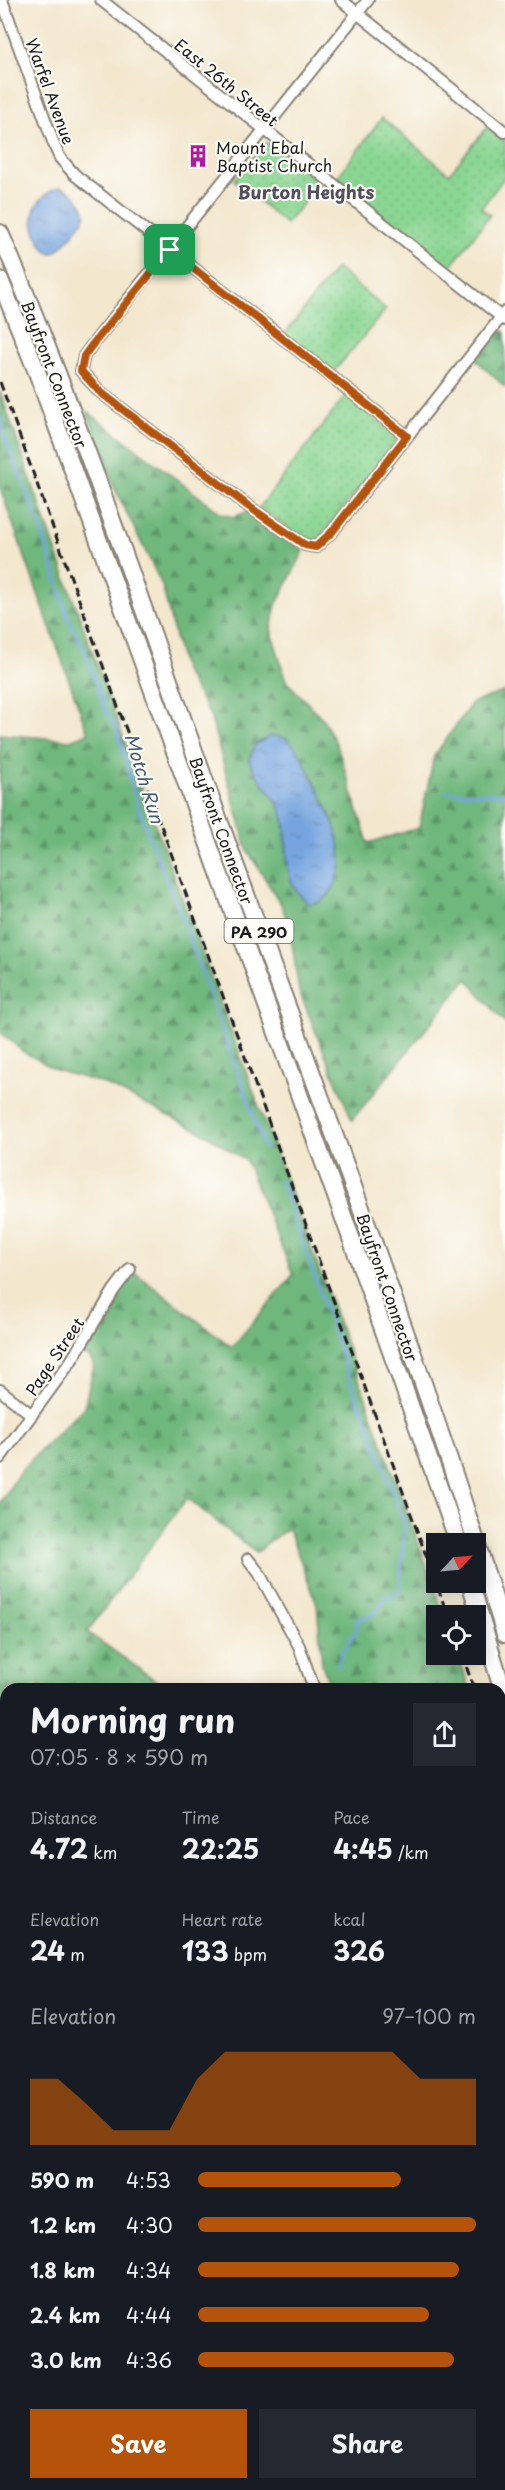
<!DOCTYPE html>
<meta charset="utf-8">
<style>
:root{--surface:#171b24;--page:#242831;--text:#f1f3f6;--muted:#9ea1a6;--accent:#b45309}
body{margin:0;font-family:"Playpen Sans",sans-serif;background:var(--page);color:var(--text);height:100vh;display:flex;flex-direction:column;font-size:22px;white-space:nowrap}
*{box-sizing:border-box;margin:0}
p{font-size:20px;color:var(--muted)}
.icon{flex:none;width:33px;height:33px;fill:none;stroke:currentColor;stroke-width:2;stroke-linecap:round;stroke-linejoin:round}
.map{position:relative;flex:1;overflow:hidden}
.details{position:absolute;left:0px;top:1683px;width:506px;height:807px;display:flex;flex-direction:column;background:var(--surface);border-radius:18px 18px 0 0;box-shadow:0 3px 15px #0003}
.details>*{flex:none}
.needle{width:39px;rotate:64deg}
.controls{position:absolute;left:426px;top:1533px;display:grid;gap:12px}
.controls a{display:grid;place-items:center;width:60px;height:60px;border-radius:0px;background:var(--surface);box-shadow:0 3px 15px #0003;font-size:30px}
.pin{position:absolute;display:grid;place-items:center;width:51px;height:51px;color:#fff;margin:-26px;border-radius:12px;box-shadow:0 3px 9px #0006}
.round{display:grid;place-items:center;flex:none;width:63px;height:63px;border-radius:0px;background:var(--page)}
.summary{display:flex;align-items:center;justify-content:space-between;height:102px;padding:0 30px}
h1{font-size:33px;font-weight:700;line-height:45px}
.stats{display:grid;grid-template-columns:repeat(3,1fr);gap:9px;height:102px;padding:6px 30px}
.stats div{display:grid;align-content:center}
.stats b{font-size:26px;font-weight:700}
.stats small{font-size:16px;font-weight:400}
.stats p{font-size:16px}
.chart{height:168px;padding:12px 30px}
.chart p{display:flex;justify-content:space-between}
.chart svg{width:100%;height:108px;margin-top:6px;fill:var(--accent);opacity:.7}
.button{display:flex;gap:12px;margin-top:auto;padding:12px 30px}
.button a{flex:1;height:69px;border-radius:0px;background:var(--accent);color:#fff;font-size:24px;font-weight:700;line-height:69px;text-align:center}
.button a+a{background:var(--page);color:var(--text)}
ul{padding:0 30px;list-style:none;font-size:20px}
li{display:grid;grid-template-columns:96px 72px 1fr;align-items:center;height:45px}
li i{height:15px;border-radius:8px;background:var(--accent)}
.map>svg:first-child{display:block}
.built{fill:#edd1e9}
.grass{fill:url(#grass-dots);stroke:#537958;stroke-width:1.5}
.forest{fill:url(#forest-firs);stroke:#466a4c;stroke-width:1.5}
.water{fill:url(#water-ripples);stroke:#49607e;stroke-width:1.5}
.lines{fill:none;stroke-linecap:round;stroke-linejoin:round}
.stream{stroke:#76a4df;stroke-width:3}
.minor-casing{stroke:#888275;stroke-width:14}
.secondary-casing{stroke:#888275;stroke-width:18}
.trunk-casing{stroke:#888275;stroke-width:20}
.minor{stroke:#fff;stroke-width:10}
.secondary{stroke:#fff;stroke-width:15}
.trunk{stroke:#fff;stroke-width:16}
.rail{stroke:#1c1c1c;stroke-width:3;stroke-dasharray:9 4.5;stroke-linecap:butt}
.route-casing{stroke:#fff;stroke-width:12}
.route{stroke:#b45309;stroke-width:8}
.labels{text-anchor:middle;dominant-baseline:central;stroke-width:4.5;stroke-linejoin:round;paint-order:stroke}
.shield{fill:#fdfcf7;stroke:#605f5e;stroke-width:1.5}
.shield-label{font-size:15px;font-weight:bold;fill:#1c1c1c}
.street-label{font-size:16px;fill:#1c1c1c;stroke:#fdfcf7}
.poi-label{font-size:16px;fill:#1c1c1c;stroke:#fdfcf7;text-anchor:start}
.neighbourhood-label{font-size:18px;font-weight:bold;fill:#524f5f;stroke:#fdfcf7}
.water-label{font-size:18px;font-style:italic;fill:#445974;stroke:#fdfcf7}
</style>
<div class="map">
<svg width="505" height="2490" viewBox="0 0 505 2490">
<defs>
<pattern id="grass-dots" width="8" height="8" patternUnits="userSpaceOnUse" patternTransform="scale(1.5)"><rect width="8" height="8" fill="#8ad693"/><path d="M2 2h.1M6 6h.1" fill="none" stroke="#76b77e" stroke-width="1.8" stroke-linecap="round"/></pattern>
<pattern id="forest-firs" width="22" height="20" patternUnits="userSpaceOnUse" patternTransform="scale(1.5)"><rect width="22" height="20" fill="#6fb77d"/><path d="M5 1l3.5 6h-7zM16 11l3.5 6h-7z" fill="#5a9466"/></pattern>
<pattern id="water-ripples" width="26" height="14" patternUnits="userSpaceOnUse" patternTransform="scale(1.5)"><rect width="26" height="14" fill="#76a4df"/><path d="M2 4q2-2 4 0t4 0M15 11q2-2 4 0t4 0" fill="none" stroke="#6085b4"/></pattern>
</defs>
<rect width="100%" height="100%" fill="#fdfcf7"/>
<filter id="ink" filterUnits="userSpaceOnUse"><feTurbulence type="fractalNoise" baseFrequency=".0167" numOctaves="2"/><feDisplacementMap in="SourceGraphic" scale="12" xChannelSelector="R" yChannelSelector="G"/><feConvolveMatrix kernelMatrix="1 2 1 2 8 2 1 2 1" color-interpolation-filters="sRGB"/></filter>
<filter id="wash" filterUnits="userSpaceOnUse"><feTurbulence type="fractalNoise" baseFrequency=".008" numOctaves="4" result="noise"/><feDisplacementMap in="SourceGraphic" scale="24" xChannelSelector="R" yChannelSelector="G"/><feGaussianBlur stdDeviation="1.35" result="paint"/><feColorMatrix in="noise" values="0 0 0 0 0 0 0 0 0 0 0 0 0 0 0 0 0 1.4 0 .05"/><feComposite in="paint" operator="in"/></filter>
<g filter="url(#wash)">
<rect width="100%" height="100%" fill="#f3e7ce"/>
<path class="built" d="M0,1998L6,2002V2156L0,2164Z"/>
<path class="grass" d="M382,118L449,174L489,125L505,138V177L481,208L490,215L448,270L335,180Z
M266,143L272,145L320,183L286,224L234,180Z
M336,268L386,309L333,373L284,335Z
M346,395L395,434L397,440L319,538L308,541L259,508Z"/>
<path class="forest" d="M503,331L505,332V387L476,360L497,333Z
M0,391C142,801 299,1206 444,1615L436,1616V1654L458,1655L470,1689H333L329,1684L322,1664L317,1604L288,1528L256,1553L187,1498L87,1632L168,1689H6V1781L0,1776V1503L21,1470L84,1407L94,1365L89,1356L80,1354L105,1311L134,1272L232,1347L293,1275L246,1161L207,1135L105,1084L56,1070L22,1051L0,1032V734L70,740L88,733L0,488Z
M87,411L222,514L234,517L248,511L304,551L276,605L271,629L286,681L323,719L337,745L368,843L419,828L434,756L472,703L505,691V1023L467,979L352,1120L299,991L290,930L282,906L247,850L210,715L183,669L162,585L115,489Z
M500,1772L505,1788V1860L500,1846Z"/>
<path class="water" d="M60,187C72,190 84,203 86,215C82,223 60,253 52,253C41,253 32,226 33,217C34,203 47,191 60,187Z
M270,736C277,736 283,736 288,740C300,749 306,767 313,779C328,809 355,858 332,890C326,899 321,903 310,904C278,883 291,847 283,815C277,795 257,781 249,760L255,745Z"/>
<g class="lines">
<path class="stream" d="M0,417L6,440L40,524L68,618L86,653L105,710L116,726L139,810L185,925L265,1148
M446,792L505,794
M281,1180L358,1402L369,1425L405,1525L400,1586L396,1594L385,1597L374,1614L357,1620L358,1628L342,1652L338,1666"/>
</g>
</g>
<g filter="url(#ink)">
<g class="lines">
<g class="minor-casing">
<path id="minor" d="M2,0L55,147L60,158L75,175L407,436
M101,0L505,320
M341,0L505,132
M368,0L92,345L84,356L81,371L99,391L248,506L305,545L316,547L332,532L505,312
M0,1390L32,1415
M0,1458L71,1361L114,1290L130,1269
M248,1559L259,1573L299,1646L314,1689
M0,1795L6,1799
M0,2175L6,2167
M0,2397L6,2388
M0,2401L6,2409
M236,2490L240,2484"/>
</g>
<g class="secondary-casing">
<path id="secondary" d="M0,2213L6,2218
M353,2484L360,2490"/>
</g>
<g class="trunk-casing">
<path id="trunk" d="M0,233C85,430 151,635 225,837C321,1101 423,1365 505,1634
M0,280L37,372L101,547L350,1235L459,1544
M470,1582L505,1698"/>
</g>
<use href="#minor" class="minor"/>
<use href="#secondary" class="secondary"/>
<use href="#trunk" class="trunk"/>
<path class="rail" d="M0,382L448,1616
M462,1654L474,1689
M500,1759L505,1774"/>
</g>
</g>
<g class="lines" filter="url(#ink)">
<g class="route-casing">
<path id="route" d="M170,250L407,436L332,532L316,547L305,545L248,506L99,391L81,371L84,356L92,345Z"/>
</g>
<use href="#route" class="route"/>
</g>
<defs>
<g id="building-bare" transform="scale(1.8)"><path d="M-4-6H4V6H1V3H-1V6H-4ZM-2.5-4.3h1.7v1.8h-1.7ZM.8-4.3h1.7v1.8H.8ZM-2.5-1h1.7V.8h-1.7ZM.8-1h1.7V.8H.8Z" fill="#b5179e" stroke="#fdfcf7" stroke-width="2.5" paint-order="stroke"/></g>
</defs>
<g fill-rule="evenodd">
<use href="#building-bare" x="198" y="156"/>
</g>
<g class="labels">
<rect class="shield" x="224.5" y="919" width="69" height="24" rx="4.5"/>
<g class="shield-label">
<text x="259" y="931">PA 290</text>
</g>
<g class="street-label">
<text transform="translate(227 82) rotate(39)">East 26th Street</text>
<text transform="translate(51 91) rotate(70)">Warfel Avenue</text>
<text transform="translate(55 374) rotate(69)">Bayfront Connector</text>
<text transform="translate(222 830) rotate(70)">Bayfront Connector</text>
<text transform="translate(388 1287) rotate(71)">Bayfront Connector</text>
<text transform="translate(54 1356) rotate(-56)">Page Street</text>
</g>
<g class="poi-label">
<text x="216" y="147">Mount Ebal<tspan x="216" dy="18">Baptist Church</tspan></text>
</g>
<g class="neighbourhood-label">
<text x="306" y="191">Burton Heights</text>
</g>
<g class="water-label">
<text transform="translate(145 778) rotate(73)">Motch Run</text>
</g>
</g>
</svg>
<div class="controls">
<a><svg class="needle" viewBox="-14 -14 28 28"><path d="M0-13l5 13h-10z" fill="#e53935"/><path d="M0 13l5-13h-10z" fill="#9ea1a6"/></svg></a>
<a><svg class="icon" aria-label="locate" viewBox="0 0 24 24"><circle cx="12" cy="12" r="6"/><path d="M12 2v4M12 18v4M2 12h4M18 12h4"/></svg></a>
</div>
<div class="pin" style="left:170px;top:250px;background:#1e9e55"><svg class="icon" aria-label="arrive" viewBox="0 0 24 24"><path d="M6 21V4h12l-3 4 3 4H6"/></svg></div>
<section class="details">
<div class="summary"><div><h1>Morning run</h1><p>07:05 · 8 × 590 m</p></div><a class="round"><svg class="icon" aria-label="share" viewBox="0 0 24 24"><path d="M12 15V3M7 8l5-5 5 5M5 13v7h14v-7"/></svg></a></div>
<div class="stats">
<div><p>Distance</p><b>4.72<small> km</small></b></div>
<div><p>Time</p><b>22:25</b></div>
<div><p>Pace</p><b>4:45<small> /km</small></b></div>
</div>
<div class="stats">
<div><p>Elevation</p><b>24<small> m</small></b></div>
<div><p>Heart rate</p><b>133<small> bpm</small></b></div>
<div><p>kcal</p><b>326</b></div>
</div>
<div class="chart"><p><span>Elevation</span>97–100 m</p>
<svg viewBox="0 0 160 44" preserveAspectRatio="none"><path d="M0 44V17L10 17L20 27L30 38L40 38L50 38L60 17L70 6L80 6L90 6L100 6L110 6L120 6L130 6L140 17L150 17L160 17V44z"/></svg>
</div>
<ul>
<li><b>590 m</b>4:53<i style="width:73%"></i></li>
<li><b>1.2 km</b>4:30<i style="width:100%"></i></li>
<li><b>1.8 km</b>4:34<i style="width:94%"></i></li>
<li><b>2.4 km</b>4:44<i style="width:83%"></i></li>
<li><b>3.0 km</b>4:36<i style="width:92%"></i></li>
</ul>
<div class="button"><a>Save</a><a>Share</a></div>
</section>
</div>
